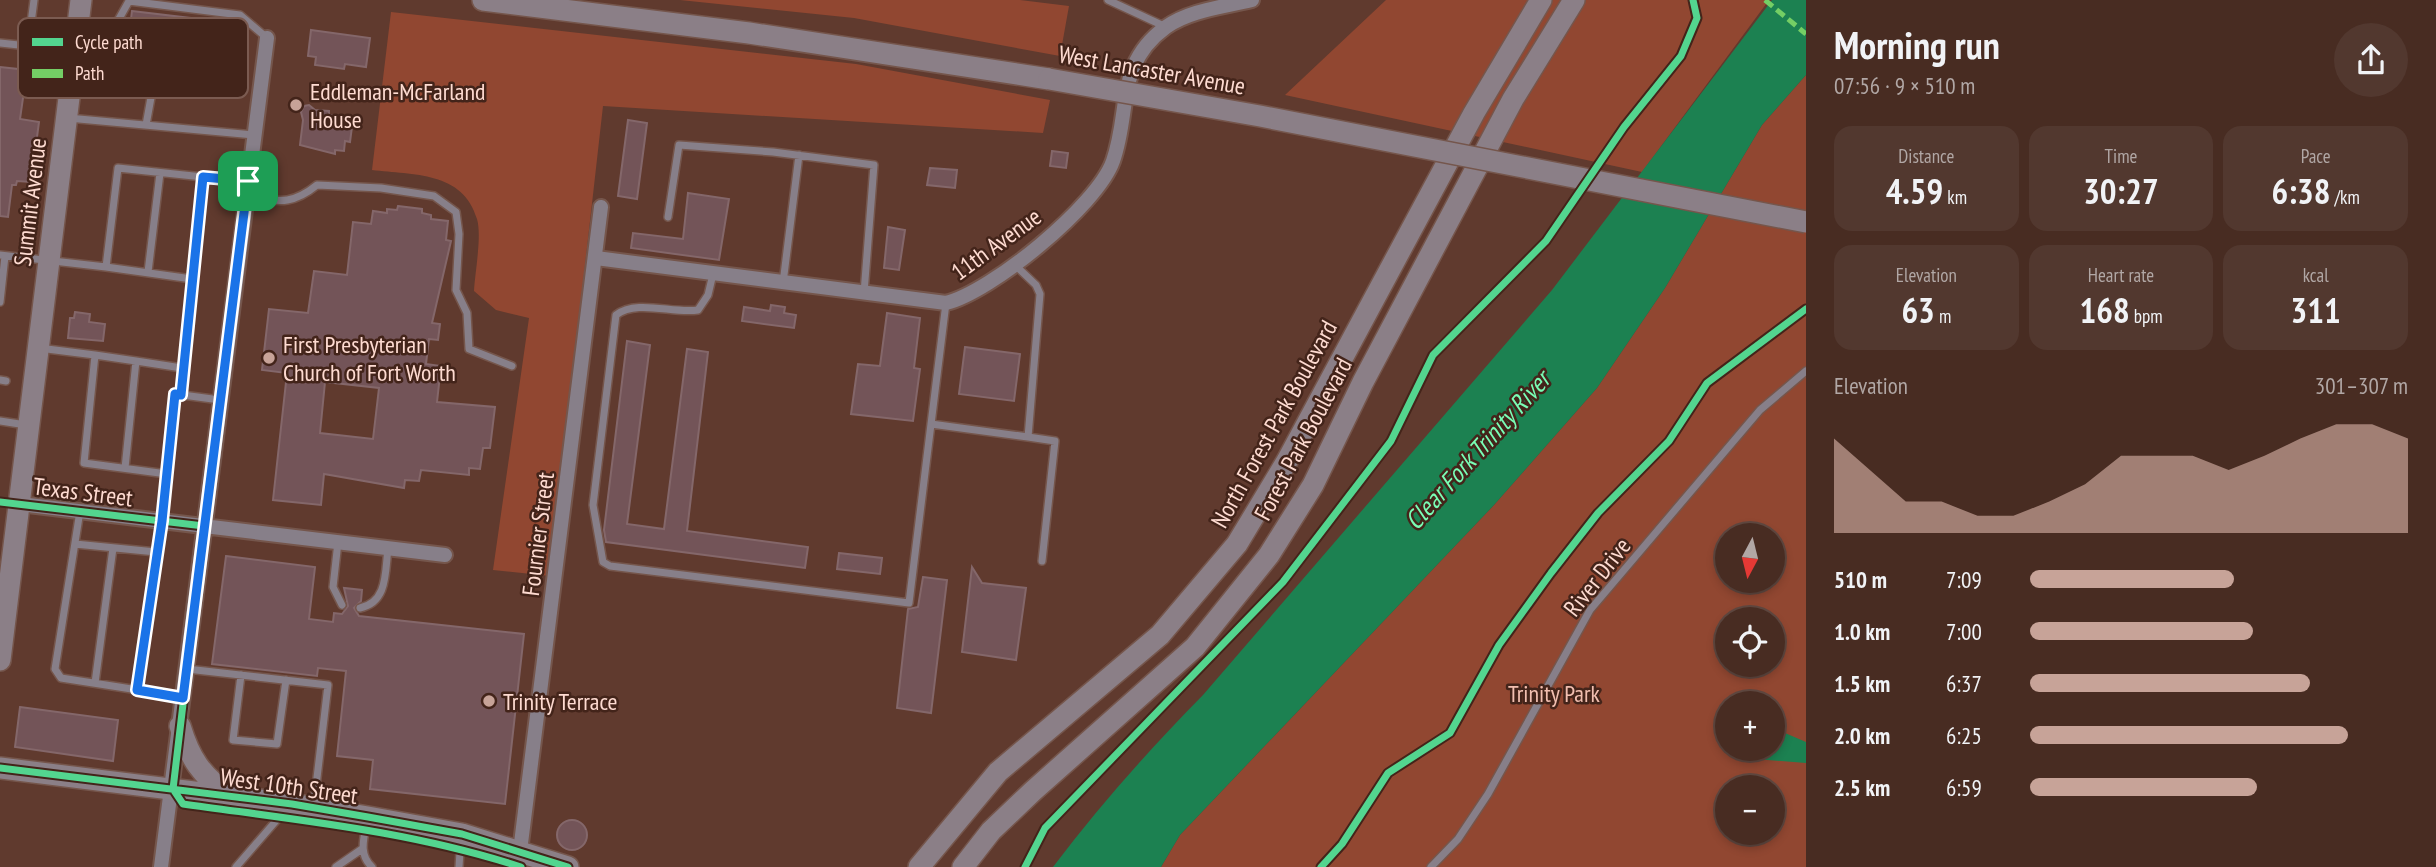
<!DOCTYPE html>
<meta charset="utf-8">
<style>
:root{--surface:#482c22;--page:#52382f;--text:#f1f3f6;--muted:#b1a7a5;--line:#604840;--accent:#c7a398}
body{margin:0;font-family:"PT Sans Narrow",sans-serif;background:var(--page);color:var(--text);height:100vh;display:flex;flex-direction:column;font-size:26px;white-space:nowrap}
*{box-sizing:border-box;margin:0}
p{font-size:23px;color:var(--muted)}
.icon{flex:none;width:38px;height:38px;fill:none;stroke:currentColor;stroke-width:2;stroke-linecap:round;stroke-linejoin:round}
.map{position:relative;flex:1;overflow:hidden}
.details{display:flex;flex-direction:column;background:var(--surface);width:630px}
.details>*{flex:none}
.needle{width:46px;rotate:187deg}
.tools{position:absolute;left:1715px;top:523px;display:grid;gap:14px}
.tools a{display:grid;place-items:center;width:70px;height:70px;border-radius:50%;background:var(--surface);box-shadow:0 4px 10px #0003,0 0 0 2px var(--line);font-size:35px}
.pin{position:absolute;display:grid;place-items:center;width:60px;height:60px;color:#fff;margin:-30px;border-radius:14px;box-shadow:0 4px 10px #0006}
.round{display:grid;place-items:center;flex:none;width:74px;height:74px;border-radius:37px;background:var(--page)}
.summary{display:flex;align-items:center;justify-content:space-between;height:119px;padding:0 28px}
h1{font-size:38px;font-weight:600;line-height:52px}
.metrics{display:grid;grid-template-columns:repeat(3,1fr);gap:10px;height:119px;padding:7px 28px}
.metrics div{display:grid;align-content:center;border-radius:18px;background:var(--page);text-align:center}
.metrics b{font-size:35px;font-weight:600}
.metrics small{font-size:19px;font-weight:400}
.metrics p{font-size:19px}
.chart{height:196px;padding:14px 28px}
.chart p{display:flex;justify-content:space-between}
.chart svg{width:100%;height:126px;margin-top:7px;fill:var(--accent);opacity:.7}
ul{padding:0 28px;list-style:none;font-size:23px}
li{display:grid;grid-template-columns:112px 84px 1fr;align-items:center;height:52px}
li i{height:18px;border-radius:9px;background:var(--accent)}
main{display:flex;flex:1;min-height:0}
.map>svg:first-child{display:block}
.green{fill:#914731;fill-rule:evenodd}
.water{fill:#1c8151}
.building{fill:#735458;stroke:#84676a;stroke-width:2;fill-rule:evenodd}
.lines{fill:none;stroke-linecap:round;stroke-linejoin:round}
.lane-casing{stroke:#75564c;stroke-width:10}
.street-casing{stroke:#75564c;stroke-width:18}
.secondary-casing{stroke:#75564c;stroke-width:24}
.lane{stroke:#877f89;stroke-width:7}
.street{stroke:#877f89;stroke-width:14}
.secondary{stroke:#8b7f87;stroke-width:21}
.secondary-bridge-casing{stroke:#75564c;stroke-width:24;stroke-linecap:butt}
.secondary-bridge{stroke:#8b7f87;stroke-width:21}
.quiet{stroke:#74ce65;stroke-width:5;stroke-dasharray:10 5;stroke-linecap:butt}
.cycleway-casing{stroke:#43241a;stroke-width:11}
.cycleway{stroke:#53d58f;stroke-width:7}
.route-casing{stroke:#fff;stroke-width:14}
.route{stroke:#1a73e8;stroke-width:9}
.poi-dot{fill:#c7a398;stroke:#43241a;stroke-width:2.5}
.labels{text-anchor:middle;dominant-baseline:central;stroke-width:5;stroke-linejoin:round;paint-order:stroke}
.street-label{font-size:24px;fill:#fedbd1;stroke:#43241a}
.poi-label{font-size:24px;fill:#fedbd1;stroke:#43241a;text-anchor:start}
.park-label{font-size:24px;fill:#f2bfb0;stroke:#43241a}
.water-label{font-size:26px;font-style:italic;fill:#79fdb5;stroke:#43241a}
.key{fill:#43241a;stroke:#7b5b51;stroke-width:2}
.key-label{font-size:19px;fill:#fedbd1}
</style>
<main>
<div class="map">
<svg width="1806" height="867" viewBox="0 0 1806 867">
<rect width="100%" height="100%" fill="#603a2e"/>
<path class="green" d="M680,0H1020L1069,6L1060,56L854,18Z
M1386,0H1769L1642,172L1285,95Z
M391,12L856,64L1050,100L1043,133L603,106L550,576L493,570L529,318L496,310L474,291C475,272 482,236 477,219C463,171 413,175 372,170Z
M1806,75V867H1161L1180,835L1494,505L1597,388L1665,288L1762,125ZM1727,536H1773V581H1727ZM1727,620H1773V665H1727ZM1727,704H1773V749H1727ZM1727,788H1773V833H1727Z"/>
<path class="water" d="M1772,0H1806V75L1762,125L1665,288L1597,388L1494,505L1180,835L1161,867H1053C1099,806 1149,750 1203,695L1552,290Z
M1727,710V748L1716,733L1719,718Z
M1773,728L1806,742V763L1755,759L1728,749H1773Z"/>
<path class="building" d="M132,11L207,20L205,42L200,41L198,67L215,69L211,96L196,94L197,88L165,83L168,61L140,57L137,95L99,90L101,75L124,76Z
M311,30L370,38L366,67L345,64L344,69L315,65L316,57L308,56Z
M0,67L27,70L20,119L39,122L31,182L17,181L16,185H12L8,217L0,216Z
M309,105L315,110L329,111V115L353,119L350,142L345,141L344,151L335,150V154L300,145L303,120L301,112L304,106Z
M628,120L647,123L637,199L618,196Z
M1052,151L1068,153L1066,168L1050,166Z
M930,168L957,170L955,188L927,185Z
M688,193L729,199L719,260L631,248L633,233L683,239Z
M398,206L422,209V213L431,215V219L448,221L446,240L451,241L432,323L440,324L438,340L429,339L426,364L441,366L437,402L495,407L490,448H483L480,469L469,468V475L421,470L419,481L405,480L404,488L324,474L321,505L273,500L287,373L262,370L269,309L308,313L314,271L347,275L353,222L371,224L373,211L387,213V209L397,210ZM325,382L379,388L373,439L320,433Z
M888,227L905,230L899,270L884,268Z
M771,305L785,307L784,313L796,315L794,328L742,321L744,307L770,311Z
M75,312L90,314L89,322L105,324L103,341L68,338L70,318H74Z
M887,313L920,318L914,368L920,369L913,421L851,414L858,364L880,366Z
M627,341L650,345L627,524L664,529L687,349L708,352L687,531L808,547L805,568L606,542L604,530Z
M965,347L1020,354L1014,401L959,394Z
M839,553L882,558L880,574L837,569Z
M226,556L315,567L309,619L333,622L334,613L342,614L348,606L344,588L362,590L361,601L354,608L359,616L524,634L505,804L370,789L373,760L337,756L346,671L318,668L317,676L212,664Z
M972,567L982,583L1026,588L1016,660L962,652Z
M923,577L947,580L931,713L897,708L908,609L918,607Z
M20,707L118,720L113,761L15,747Z
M557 835a15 15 0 1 1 30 0a15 15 0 1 1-30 0Z"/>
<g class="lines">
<g class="lane-casing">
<path id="lane" d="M1108,0L1166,27
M78,34L111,33L129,1L240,15L267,38
M0,43L28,46L34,0
M78,53L122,63
M68,118L254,135
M146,125L156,70L148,68
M247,197C278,201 291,206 317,185L381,188L434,196L456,212L459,234L456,290L467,313L469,349L512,366
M668,217L679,145L773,152L874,165L864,293
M0,255L106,267L118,168L203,177
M106,267L192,279
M148,272L160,173
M713,274L708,295L698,310C673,314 637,299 616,315L593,505L603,562L610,566L909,603L931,424
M783,283L799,155
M0,302L5,256
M946,303L931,424L1028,437L1040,294L1036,285L1014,264
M39,348L95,355L84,463L167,474
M95,355L136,361L125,468
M136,361L182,368L203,177L248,181
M0,380L6,381
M181,395L182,368
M0,421L26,425
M1028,437L1055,441L1042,561
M80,511L55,669L61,678L183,697
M338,542L333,587L342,605
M75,544L156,552L162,521L175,394L220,400
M360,608C388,602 385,572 388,548
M187,669L328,685L314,803
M241,675L233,740L277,744L286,680
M95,683L113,548
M137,690L156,552
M367,821C364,838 358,854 372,867
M236,867L288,807
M336,867L362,849
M459,867L461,836
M1431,867L1458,839L1488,794L1590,610L1760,410L1806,371"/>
</g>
<g class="street-casing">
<path id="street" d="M596,258L946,303C991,292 1097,206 1113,161C1131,110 1115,64 1166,27C1190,10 1224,7 1252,0
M20,504L445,555
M161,867L267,38
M518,867L601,207"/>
</g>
<g class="secondary-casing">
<path id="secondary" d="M483,0L749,33L1049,79
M0,660L81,0
M180,726C190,759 201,775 230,796
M0,768L292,804L368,817L462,834L568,867
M919,867L998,772L1160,635L1237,544L1287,461L1474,113L1541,0
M963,867L991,831L1033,791L1195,647L1269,555L1313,485L1363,382L1513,99L1574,0"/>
</g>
<use href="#lane" class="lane"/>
<use href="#street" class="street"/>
<use href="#secondary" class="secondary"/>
<g class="secondary-bridge-casing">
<path id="secondary-bridge" d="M1049,79L1260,116L1806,222"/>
</g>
<use href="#secondary-bridge" class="secondary-bridge"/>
<path class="quiet" d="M1765,0L1806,34"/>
<g class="cycleway-casing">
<path id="cycleway" d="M0,502L204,526L173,789
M0,768L292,804L368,817L462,834L568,867
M173,789L183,804C297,820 411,831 521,867
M1025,867L1045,828L1283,582L1391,441L1433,355L1546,241L1624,127L1681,56L1697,18L1693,0
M1321,867L1342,844L1388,773L1450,733L1499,645L1551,573L1598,513L1669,441L1707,383L1806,309"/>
</g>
<use href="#cycleway" class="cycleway"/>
</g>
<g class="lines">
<g class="route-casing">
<path id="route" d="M203,177L248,181L183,698L137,690L162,521L175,394L181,395Z"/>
</g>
<use href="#route" class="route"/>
</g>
<g class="poi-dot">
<circle cx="296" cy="105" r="7"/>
<circle cx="269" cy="358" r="7"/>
<circle cx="489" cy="701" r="7"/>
</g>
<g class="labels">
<g class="street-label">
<text transform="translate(1152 70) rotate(10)">West Lancaster Avenue</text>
<text transform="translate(30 202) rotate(-83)">Summit Avenue</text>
<text transform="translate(996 244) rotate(-36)">11th Avenue</text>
<text transform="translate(1274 424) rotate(-61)">North Forest Park Boulevard</text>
<text transform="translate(1303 439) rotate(-62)">Forest Park Boulevard</text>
<text transform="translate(83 492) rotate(7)">Texas Street</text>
<text transform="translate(538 534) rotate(-83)">Fournier Street</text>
<text transform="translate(1597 577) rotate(-52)">River Drive</text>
<text transform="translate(289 786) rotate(8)">West 10th Street</text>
</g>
<g class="poi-label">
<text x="310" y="91">Eddleman-McFarland<tspan x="310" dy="28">House</tspan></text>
<text x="283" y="344">First Presbyterian<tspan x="283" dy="28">Church of Fort Worth</tspan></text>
<text x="503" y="701">Trinity Terrace</text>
</g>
<g class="park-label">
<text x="1554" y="693">Trinity Park</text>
</g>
<g class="water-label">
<text transform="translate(1477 450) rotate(-48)">Clear Fork Trinity River</text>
</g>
</g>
<rect x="18" y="18" width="230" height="80" rx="10" class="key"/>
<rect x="32" y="38" width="31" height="8" fill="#53d58f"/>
<rect x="32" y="69" width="31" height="9" fill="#74ce65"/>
<g class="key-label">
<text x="75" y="49">Cycle path</text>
<text x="75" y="80">Path</text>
</g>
</svg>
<div class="tools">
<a><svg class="needle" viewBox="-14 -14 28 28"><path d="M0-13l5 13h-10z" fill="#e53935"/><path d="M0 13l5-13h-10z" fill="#b1a7a5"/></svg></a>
<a><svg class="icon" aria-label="locate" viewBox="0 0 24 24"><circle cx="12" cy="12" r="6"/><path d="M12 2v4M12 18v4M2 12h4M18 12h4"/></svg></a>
<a>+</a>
<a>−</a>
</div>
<div class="pin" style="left:248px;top:181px;background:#1e9e55"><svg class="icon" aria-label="arrive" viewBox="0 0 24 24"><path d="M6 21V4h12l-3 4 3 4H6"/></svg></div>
</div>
<section class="details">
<div class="summary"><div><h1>Morning run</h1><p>07:56 · 9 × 510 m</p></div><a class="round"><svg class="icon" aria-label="share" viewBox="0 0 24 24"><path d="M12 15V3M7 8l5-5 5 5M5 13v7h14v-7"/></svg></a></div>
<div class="metrics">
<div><p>Distance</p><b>4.59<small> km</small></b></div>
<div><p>Time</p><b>30:27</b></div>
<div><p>Pace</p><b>6:38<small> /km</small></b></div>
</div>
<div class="metrics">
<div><p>Elevation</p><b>63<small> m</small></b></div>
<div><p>Heart rate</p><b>168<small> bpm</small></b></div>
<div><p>kcal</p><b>311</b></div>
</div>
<div class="chart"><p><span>Elevation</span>301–307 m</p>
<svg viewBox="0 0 160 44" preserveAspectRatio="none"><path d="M0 44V11L10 22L20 33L30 33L40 38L50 38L60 33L70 27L80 17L90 17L100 17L110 22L120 17L130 11L140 6L150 6L160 11V44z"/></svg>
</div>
<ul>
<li><b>510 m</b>7:09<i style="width:54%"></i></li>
<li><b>1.0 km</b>7:00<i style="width:59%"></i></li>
<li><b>1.5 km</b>6:37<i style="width:74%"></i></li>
<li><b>2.0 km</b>6:25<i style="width:84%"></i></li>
<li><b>2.5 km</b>6:59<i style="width:60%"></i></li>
</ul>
</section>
</main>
